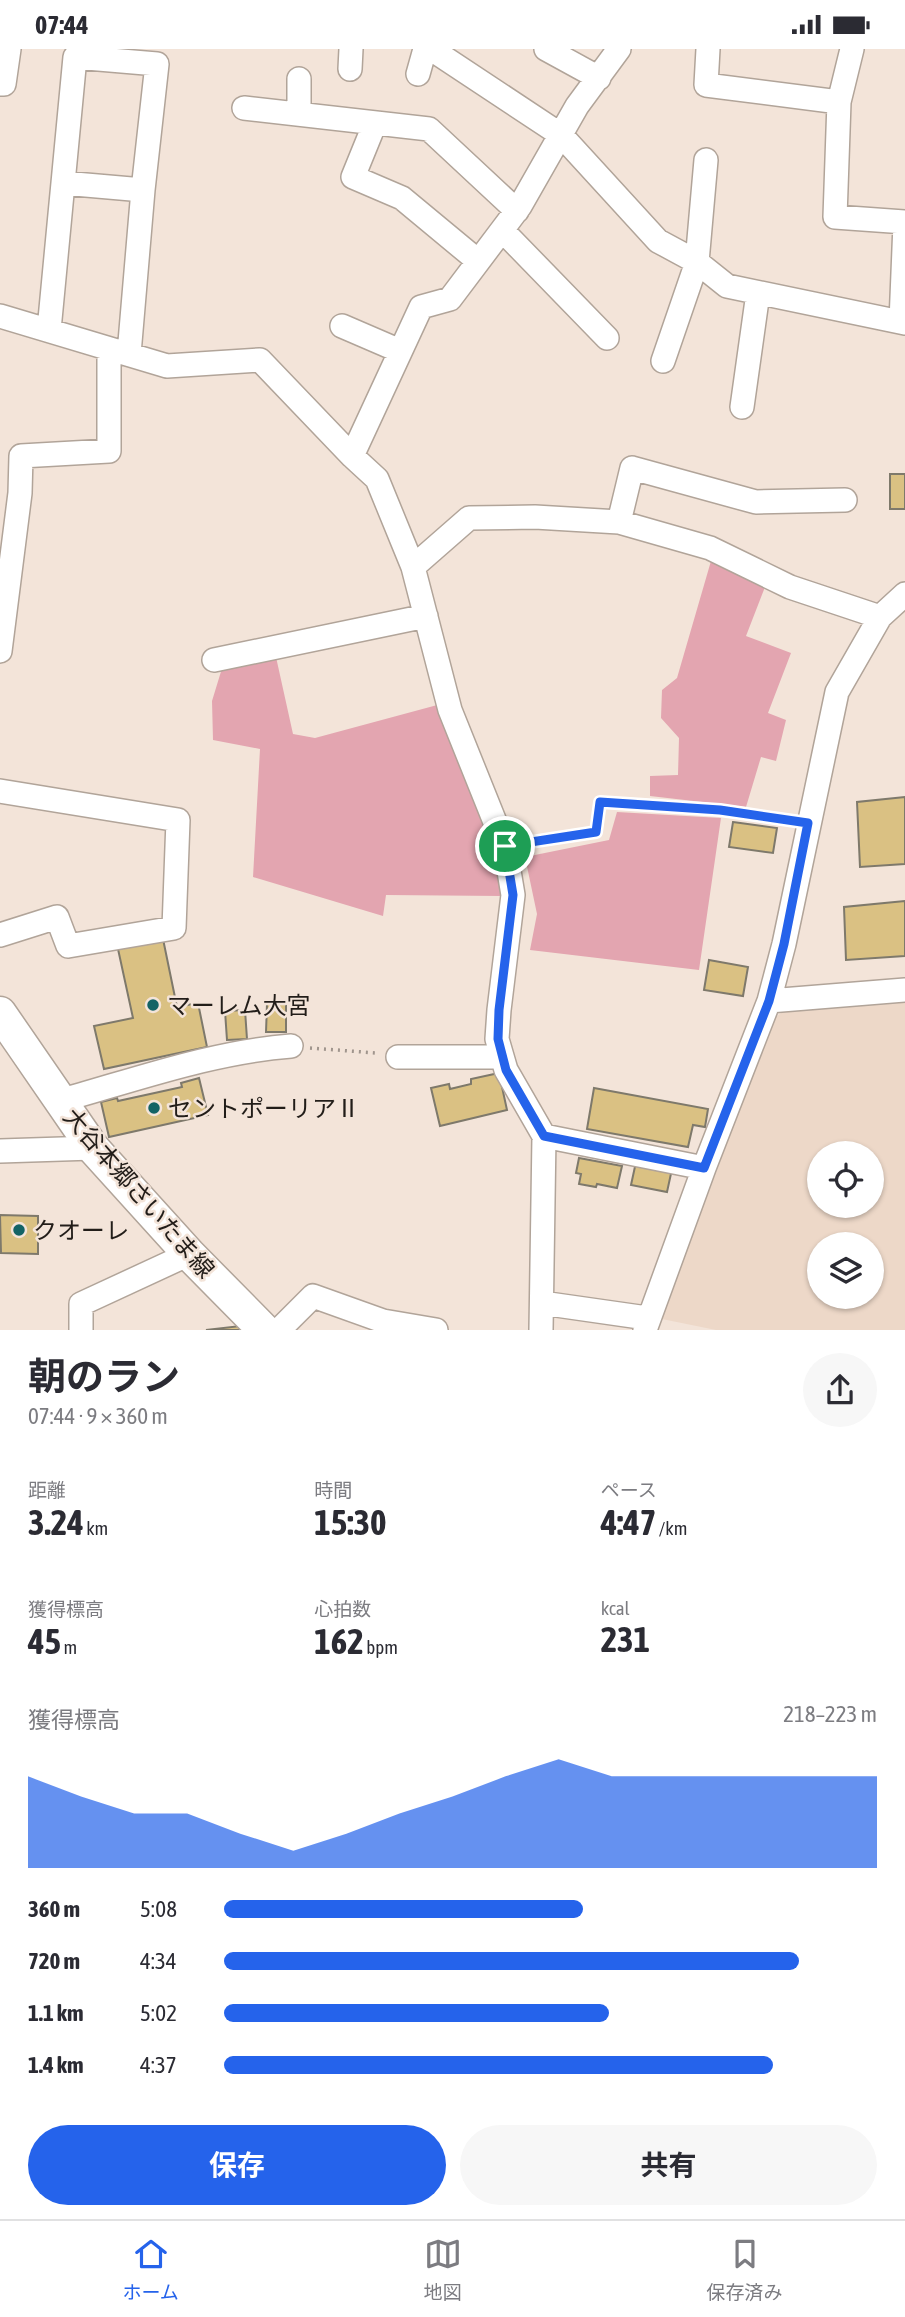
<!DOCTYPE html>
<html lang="ja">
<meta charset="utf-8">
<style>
:root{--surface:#fff;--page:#f7f7f7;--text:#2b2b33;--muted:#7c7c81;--line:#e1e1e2;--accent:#2563eb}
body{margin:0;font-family:"Asap Condensed","Noto Sans JP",sans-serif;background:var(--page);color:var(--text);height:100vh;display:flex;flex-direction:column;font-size:26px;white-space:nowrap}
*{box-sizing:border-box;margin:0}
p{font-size:23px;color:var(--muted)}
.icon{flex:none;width:38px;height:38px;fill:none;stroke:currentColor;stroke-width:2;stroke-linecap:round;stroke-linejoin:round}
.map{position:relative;height:1281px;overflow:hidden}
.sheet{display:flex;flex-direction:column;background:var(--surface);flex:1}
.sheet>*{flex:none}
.tools{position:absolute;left:807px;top:1092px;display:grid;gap:14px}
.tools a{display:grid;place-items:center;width:77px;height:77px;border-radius:50%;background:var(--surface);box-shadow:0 2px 5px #0004;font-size:35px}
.pin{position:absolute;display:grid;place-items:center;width:60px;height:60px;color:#fff;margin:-30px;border:4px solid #fff;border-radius:50%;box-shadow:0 2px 7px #0007}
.round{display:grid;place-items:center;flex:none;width:74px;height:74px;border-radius:37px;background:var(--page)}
.summary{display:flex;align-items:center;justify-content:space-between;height:119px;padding:0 28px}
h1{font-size:38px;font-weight:700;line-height:52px}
.figures{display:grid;grid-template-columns:repeat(3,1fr);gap:10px;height:119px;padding:7px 28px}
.figures div{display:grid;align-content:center}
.figures b{font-size:35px;font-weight:700}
.figures small{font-size:19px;font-weight:400}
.figures p{font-size:19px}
.chart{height:196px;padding:14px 28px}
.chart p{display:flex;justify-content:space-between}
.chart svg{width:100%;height:126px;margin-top:7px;fill:var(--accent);opacity:.7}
.cta{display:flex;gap:14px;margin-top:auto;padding:14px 28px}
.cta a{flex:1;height:80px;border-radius:42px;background:var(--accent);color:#fff;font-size:28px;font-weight:700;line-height:80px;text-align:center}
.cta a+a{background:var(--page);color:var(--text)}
ul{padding:0 28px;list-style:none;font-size:23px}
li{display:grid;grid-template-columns:112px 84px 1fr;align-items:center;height:52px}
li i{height:18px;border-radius:9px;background:var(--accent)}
.status{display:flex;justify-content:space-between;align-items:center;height:49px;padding:0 35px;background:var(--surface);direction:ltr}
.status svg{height:19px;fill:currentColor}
.tabs{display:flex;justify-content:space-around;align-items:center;height:98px;border-top:2px solid var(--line);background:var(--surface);font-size:19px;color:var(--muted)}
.tabs a{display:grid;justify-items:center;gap:4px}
.tabs .selected{color:var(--accent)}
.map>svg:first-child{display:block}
.built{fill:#edd8c8;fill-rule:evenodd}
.green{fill:#e3a5b0}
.building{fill:#dac183;stroke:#7e796b;stroke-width:2}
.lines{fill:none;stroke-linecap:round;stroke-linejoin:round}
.street-casing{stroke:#b1a499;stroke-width:26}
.secondary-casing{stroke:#b1a499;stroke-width:35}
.path{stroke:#a0958d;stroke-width:3.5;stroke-dasharray:2 5;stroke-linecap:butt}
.street{stroke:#fff;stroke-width:23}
.secondary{stroke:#fff;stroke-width:32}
.route-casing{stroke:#fff;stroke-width:14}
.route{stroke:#2563eb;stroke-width:9}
.poi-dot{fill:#136365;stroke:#f3e4d9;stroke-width:2.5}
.labels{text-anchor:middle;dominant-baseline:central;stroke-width:5;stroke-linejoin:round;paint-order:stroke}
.poi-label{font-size:24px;fill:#221d19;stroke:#f3e4d9;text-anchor:start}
.street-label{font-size:24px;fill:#221d19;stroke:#f3e4d9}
</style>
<div class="status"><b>07:44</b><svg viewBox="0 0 49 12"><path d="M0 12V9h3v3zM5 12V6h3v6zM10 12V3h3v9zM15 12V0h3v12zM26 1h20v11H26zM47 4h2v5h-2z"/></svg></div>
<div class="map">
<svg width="905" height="1281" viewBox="0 0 905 1281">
<rect width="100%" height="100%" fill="#f3e4d9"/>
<path class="built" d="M905,951V1281H716L657,1269L772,971L785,961ZM819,1104H872V1157H819ZM819,1195H872V1248H819Z"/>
<path class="green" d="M711,512L765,538L746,587L791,604L768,664L786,671L776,712L761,708L746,758L650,747V727L678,726L679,689L661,669L662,641L677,629Z
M276,608L293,685L315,689L441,655L504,826L502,847L386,846L383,867L253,828L260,700L213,691L212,652L223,616Z
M617,763L721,769L699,921L530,901L537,865L525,808L609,791Z"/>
<path class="building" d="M890,425H905V460H890Z
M905,748V815L860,818L857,753Z
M733,773L777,779L773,804L729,798Z
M905,852V907L846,911L844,858Z
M163,890L177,958L198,954L207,998L104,1020L94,977L133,969L118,900Z
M709,911L748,918L743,947L704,941Z
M267,955H286V983H266Z
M245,961L247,990L227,991L225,962Z
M499,1024L507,1061L440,1077L431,1039L449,1035L450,1040L471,1035V1030Z
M199,1029L208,1066L109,1088L101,1053L117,1049L118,1052L182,1038L181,1034Z
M594,1039L708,1060L705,1078L693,1076L688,1098L587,1080Z
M579,1109L622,1117L617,1139L597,1135L596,1138L579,1135L581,1125L576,1124Z
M636,1113L672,1120L667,1143L631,1136Z
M0,1166L38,1167V1205L1,1204Z
M249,1276L250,1281H206Z"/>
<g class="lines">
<g class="street-casing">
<path id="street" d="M431,0L561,86L658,192L697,213L663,312
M546,0L599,29
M708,0L706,36L839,53
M852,0L839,53L835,168L905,173
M350,20L351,0
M418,25L425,0
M299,30V65
M0,35H4L9,0
M244,59L429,80L517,162
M375,74L353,128L402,149L478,212
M706,111L697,213L727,237L905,274
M63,134L75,8L157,15L143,141
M502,181L607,289
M0,267L167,317L260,311L352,407L377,430L413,518L450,661L505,798L513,846L499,961L497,990L506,1021L544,1087L541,1281
M901,273L905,175
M342,277L400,302
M49,281L63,134L143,141L129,305
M742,358L758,244
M352,407L421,258L450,250L502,181L520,157L577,57L619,0
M619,473L632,419L756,453L845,451
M413,518L469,469L535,468L619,473L710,499L790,538L880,568
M0,602L20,444L21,407L109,402V300
M214,611L426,567
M0,742L178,771L174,879L68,897L57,868L0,886
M769,952L905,941
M398,1008H502
M59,1052C135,1031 212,1003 291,997
M544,1087L704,1119
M0,1102L93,1099
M542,1254L647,1269
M81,1281V1255L189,1205
M279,1281L313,1247L383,1272L436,1281
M645,1281L704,1119L769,952L784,895L837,643L880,568L905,545"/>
</g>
<g class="secondary-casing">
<path id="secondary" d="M0,964L93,1099L189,1205L264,1281"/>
</g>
<path class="path" d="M525,794L596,783L600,753L720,761L790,771
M310,999L376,1004"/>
<use href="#street" class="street"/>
<use href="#secondary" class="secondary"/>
</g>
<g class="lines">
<g class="route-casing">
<path id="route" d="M600,753L720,761L808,774L784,895L769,952L704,1119L544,1087L506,1021L498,990L499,961L513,846L505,797L596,783Z"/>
</g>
<use href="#route" class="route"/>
</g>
<g class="poi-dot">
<circle cx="153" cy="956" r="7"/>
<circle cx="154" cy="1059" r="7"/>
<circle cx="19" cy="1181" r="7"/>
</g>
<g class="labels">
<g class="poi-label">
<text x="167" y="956">マーレム大宮</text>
<text x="168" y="1059">セントポーリアⅡ</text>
<text x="33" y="1181">クオーレ</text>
</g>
<g class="street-label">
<text transform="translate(139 1144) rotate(49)">大谷本郷さいたま線</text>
</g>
</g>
</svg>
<div class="tools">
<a><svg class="icon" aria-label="locate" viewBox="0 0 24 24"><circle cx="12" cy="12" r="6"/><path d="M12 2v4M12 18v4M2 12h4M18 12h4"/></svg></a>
<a><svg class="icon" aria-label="layers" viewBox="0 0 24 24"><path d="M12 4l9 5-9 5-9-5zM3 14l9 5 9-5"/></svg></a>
</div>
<div class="pin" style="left:505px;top:797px;background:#1e9e55"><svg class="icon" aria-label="arrive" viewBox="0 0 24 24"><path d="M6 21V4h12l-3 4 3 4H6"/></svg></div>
</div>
<section class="sheet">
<div class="summary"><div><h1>朝のラン</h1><p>07:44 · 9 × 360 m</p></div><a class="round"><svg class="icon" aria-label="share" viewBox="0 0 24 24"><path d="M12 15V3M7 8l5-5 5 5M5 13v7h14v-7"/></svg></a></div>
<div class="figures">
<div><p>距離</p><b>3.24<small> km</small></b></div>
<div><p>時間</p><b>15:30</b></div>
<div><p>ペース</p><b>4:47<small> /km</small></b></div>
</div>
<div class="figures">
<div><p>獲得標高</p><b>45<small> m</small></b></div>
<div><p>心拍数</p><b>162<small> bpm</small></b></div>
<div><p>kcal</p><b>231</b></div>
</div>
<div class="chart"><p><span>獲得標高</span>218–223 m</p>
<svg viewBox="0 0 160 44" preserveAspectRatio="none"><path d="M0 44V12L10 19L20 25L30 25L40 32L50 38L60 32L70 25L80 19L90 12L100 6L110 12L120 12L130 12L140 12L150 12L160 12V44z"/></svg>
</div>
<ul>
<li><b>360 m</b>5:08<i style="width:55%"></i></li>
<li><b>720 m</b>4:34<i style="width:88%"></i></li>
<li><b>1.1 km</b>5:02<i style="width:59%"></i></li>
<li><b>1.4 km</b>4:37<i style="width:84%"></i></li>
</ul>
<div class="cta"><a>保存</a><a>共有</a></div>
</section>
<nav class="tabs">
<a class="selected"><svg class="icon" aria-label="home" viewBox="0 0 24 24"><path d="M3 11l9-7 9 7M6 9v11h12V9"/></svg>ホーム</a>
<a><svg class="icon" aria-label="map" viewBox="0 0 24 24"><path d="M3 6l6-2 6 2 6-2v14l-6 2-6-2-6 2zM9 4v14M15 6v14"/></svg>地図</a>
<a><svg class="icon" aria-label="saved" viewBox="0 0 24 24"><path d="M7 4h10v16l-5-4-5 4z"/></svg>保存済み</a>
</nav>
